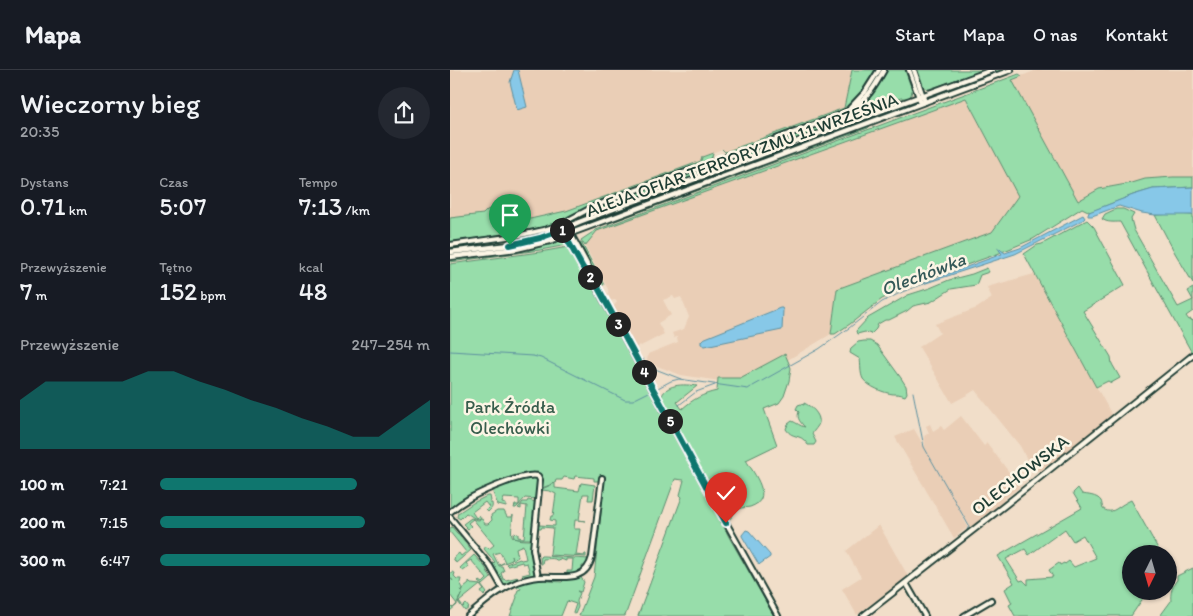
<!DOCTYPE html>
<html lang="pl">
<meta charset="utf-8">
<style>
:root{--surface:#171b24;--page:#242831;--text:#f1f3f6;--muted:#9ea1a6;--line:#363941;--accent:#0f766e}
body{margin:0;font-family:Itim,sans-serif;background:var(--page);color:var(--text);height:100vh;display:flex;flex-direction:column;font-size:19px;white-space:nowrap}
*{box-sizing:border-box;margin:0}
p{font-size:16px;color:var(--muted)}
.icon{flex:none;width:28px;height:28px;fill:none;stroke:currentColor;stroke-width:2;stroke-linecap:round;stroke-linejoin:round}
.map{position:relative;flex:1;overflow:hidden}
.details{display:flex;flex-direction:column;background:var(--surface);width:450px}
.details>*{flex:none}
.needle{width:32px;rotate:185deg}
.controls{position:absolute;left:672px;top:475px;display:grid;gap:10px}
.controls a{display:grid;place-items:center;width:55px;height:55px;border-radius:50%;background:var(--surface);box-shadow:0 1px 4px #0004;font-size:25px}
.pin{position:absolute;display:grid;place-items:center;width:42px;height:42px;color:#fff;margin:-51px -21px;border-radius:50% 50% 50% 0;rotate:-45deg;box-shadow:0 0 5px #0007}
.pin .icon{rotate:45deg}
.km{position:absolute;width:25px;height:25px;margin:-12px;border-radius:50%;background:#222;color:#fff;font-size:14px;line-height:25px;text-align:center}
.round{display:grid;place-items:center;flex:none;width:52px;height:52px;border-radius:26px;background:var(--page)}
.overview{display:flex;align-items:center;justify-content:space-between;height:85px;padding:0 20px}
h1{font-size:28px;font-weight:600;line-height:38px}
.stats{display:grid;grid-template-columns:repeat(3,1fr);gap:8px;height:85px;padding:5px 20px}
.stats div{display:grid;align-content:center}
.stats b{font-size:25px;font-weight:600}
.stats small{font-size:14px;font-weight:400}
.stats p{font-size:14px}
.chart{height:140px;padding:10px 20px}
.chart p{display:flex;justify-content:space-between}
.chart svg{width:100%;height:90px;margin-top:5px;fill:var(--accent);opacity:.7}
ul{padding:0 20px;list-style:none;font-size:16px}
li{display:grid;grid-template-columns:80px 60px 1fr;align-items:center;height:38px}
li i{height:12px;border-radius:6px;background:var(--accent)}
header{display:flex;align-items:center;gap:30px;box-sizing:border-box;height:70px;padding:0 25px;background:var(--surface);border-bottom:1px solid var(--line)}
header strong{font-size:24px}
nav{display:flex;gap:28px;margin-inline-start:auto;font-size:18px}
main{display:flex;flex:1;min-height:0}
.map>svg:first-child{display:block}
.built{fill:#eaceb6}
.green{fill:#97ddaa;stroke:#5b8d6f;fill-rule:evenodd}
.water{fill:#87c8e8;stroke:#5d90a0}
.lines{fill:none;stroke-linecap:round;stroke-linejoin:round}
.stream{stroke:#5d90a0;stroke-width:1}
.minor-casing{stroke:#1f3d34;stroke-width:8}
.tertiary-casing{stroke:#1f3d34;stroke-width:8}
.minor{stroke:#fcf5e5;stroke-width:4}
.tertiary{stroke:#fcf5e5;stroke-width:4.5}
.route-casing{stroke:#fff;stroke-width:10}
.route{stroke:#0f766e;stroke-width:6}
.labels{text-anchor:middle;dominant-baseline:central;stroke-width:5;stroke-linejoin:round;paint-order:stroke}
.street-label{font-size:18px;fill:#1f3d34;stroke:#fcf5e5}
.park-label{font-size:18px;fill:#375d4c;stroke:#fcf5e5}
.water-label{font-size:19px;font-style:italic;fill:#345958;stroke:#fcf5e5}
</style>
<header>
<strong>Mapa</strong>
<nav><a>Start</a><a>Mapa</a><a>O nas</a><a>Kontakt</a></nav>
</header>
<main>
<section class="details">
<div class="overview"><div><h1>Wieczorny bieg</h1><p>20:35</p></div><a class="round"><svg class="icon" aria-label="share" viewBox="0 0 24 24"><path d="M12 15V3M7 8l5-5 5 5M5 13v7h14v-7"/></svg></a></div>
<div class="stats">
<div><p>Dystans</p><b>0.71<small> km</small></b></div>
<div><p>Czas</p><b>5:07</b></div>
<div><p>Tempo</p><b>7:13<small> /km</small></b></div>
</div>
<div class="stats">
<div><p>Przewyższenie</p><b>7<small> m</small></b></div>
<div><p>Tętno</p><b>152<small> bpm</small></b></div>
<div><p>kcal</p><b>48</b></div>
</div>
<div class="chart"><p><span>Przewyższenie</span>247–254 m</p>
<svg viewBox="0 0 160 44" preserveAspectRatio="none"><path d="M0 44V20L10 11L20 11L30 11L40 11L50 6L60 6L70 11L80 15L90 20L100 24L110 29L120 33L130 38L140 38L150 29L160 20V44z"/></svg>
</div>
<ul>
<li><b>100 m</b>7:21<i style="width:73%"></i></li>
<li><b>200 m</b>7:15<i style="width:76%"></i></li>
<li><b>300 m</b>6:47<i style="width:100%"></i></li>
</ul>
</section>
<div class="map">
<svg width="743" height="546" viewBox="0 0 743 546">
<rect width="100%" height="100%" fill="#f1dec9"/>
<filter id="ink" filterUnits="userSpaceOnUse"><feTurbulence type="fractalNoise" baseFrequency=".02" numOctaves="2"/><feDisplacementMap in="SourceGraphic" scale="10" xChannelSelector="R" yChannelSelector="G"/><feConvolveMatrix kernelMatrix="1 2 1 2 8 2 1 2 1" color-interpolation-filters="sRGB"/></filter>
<g filter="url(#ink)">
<path class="built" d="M0,0H402L394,38L275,82L272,79L252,87L251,91L116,141L80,149L71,143L70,137H65L62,138L63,144L0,164Z
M587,0H743V107H723L695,109L682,113L649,119L628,131L561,10Z
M516,28L569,126L543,162L387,219L381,264L296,315L231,305L199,293L197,291L198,284L228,272L227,267L224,268L222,263L234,259L239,247L231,227L225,229L223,226L213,230L221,245L208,253L214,264L191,276L190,275L185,278L163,237L167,232L165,230L159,231L158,219L135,176L147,161Z
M584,204L663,347L591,402L589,401L585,400L578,391L570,376L525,320L517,325L502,333L469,277L490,263L485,254L527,238L542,228L537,217Z
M511,346L534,376L537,373L570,417L554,429L555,431L520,458L512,443L511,444L518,457L504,468L445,367L464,359L474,376H475L474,366L479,363L476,356L480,354L483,361L491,356L494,360Z
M429,455L458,506L407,545L392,519L411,507L396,481Z"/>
<path class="green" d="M402,0H426L419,13L410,25L393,39L377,46L280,83H276L272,79L275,82L394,38Z
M437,0H455L462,20L461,25L458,28H451L435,34H433V36L424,41L126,150L125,149L163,131L389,48C410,37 424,20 437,0Z
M466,0H534L479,19C470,17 469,8 466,0Z
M547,0H556L484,26L476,27Z
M569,4L572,6L562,10L628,131L649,119L682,113L695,109L723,107H743V117L703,119L683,125L640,142L632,138L583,169L547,184L466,213L432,229L400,254L385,264H381L387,219L542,162L568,126L516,28L147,161L135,176L131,170L146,160Z
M461,32V33L424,46L403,56L129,157V156L181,135Z
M463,39V40L421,55L418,58L157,154V153L164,149Z
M263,83L262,87L259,90C212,108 164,122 119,146C111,151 88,162 79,160C70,159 70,144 69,137L71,143L80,149L116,141L251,91L252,87Z
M50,135C58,142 60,157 53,164L0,172V148L33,144L37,140L41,139L43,144L50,143L49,137Z
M666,139H673L684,144L681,149L684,160L728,237L743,230L738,221L743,218V241L736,246L739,250L741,249L742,251L743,250V282L742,283L670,152C664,152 657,153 652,149L655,144Z
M726,144L743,145V213L725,183L705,145Z
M637,150L644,157L675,215L633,241L661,287L662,294L670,308L661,313L658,311L646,317L574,184L587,175L592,174Z
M110,171L114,172L117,175L90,180L0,192V189L77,181Z
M130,172H131L154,215H151L147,212L128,173Z
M118,177L128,196V198L132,200L146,218L251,412L279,467L324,546H188L232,427L230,425L234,410L225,409L175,546H129L144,507L153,424H152L153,408H150L148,411H144V408L125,406L124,409L114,407L112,410H106L105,413L92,418L91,417L92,408L88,402C56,408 27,421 0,440V194L90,182Z
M537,198L539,202L530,205L526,215L501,219L481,232L463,236L457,241L439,250H435L428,254L426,259L421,264L415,262L407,264L406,261L418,248L458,225L480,218L499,210L522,204Z
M414,271H420L427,275L451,308L456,316L457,323L455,326C450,324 447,324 443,324C434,323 419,317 413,309C410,303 411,295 410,289L400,283L401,278L408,272Z
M335,284L341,298L339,311L334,326L329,333L314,339L327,375L296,390C304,404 325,429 300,437C296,438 292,437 289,439C283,442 283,448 278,450L211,329C214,313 234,314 247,316L227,332L232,339C243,329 253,324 267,321L268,308H290Z
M354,333C361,336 371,345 369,353C368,357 364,360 362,364L366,372L364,375H358C356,372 353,368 349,367C343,365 340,365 336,359L338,354L342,351C347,353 350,356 355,357C351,353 346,348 349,342L346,339L348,335L351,334L354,335Z
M83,407L87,408L88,410L86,429L75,428L66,438H64L65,435H69V429L54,428L52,433L56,434V437L48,435L43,423L45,419L65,411Z
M105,413V418L129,421L131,413L145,415L143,430H138L139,424H133L129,450L136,451L125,450L124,459H130L126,485L134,486L135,484H136V487L99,485L100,484L103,458L92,457L91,459H88L89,453V455L105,456V451L100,450L101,446H103L106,424L100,421L92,420V419Z
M628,418L632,424C637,425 647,425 651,431C652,433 652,436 653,439C660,443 663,441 669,437C673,434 677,432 681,430L711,484H681V521H698L681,546H565L559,535L562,533L555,519L564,513L548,486L632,438L623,423ZM615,459L623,471L633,465L646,488L624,497L619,491L615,494L614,493L610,495L609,493L599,500L603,507L578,509V515L573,510L570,511L556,489L575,479L579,485Z
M37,426H40L41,431L39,432L40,433H42C43,438 41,439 38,442L36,440L39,437L35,432L22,442L26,448L29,445L31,448C25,451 21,445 16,443L10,449L7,447L8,443L23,433Z
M78,430L86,432L82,469H69L64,468L63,463L68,464V467L74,468L77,436L71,435V439L68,438L73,432H77Z
M47,441H54L57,447H62L63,445C61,468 57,470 82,470V485L85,501L82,506L73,507L72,505L80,503L77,493L73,494L72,492L58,496L56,494L70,489L71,490L76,489L73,475L66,478L68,487L63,490L61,486L62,490L49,495L55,492L50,482L43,484L49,496H52L54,501L51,503L53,509L56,510L68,507V510L56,515L52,512L42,495L45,492L34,479L36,476L39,479L44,475L23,449L18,453L21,456L18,459L13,454L21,448L28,450L32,449L35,454H38L42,450L41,445Z
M2,457L21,480L6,493L3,488L9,483L11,486L16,482L0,462V458Z
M24,485L35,497L41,508L33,515L29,512L30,511L33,513L37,509L21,490L16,493L19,497L13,501L10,498Z
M91,486H94L139,489L135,496H132V498H133C128,502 123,504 117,505V501H122L123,489H116V491L109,489L108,490H106L105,489C101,488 98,489 93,489L92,494H91L90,487Z
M743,498V546H710L721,531C720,524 722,515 727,510V506Z
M2,502L5,503L4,506L7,509H11L10,513L13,518L12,521L10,519L12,522L7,533V535L0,541V537L1,536L3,538L7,534L0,525V508L3,511L0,506V503Z
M130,506L134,512L131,522L127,521L130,523L127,531L128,537L125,544L123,543L126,534L117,531L111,546H60L67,527L66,525L68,520L71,519L70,517L67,518V514C77,511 86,509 96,509L98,511L112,512L114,510L124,509Z
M19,512L21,514L31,515L37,523L34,526L31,522L34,520L30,515L9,532L13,537L16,534L19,538L15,541L8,532L14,518L19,514Z"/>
<path class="water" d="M64,0H68L77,37L67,40L60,12Z
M743,117V145H705L692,143L669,136L642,146H638V145L639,142L683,125L703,119Z
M633,145L635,148L633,150L565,184L473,214V213L552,184L547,177L555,183L570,178Z
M330,238H332L333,240L332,260L255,276L251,274V271L253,269Z
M296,460L299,461L320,485V487L310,494L309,495L292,466V465Z"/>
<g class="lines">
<path class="stream" d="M0,281L83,286L91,288L175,330H183L199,322
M193,289L195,294L200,297L231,309
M303,316L369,279L399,258L432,232L452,222L474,214
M208,318L221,311L229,309L298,319L301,317
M463,322L474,377L519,456L517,460
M229,335L246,322L265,315"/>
<g class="minor-casing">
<path id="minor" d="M459,0L471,33
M464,0L475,32
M400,38L415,22L429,0
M117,157L137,194L145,214L254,413L328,546
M112,160L133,198L141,208
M0,175L71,165L94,160L109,155L143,137L165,128L386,47C392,44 398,41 404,37C418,29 426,14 434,0
M0,442C6,437 13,432 20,428C33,421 75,402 88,406L90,410L83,479L88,507
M0,447L40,496L53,519
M456,513L475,546
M18,546C32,535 46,521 63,514C71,510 80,508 89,507C110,505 135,515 142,487L152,408
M514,546L541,530"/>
</g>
<g class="tertiary-casing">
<path id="tertiary" d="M0,182L60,175L82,170L98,166L129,152L158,141L542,0
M0,187L66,179L100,171L561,0
M413,546L554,436L743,285"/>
</g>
<use href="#minor" class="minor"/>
<use href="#tertiary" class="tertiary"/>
</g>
</g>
<g class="lines" filter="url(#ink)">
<g class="route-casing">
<path id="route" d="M60,175L90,168L112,160L133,198L146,214L276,453"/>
</g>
<use href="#route" class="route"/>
</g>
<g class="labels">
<g class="street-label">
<text transform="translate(292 85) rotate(-20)">ALEJA OFIAR TERRORYZMU 11 WRZEŚNIA</text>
<text transform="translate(570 405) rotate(-38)">OLECHOWSKA</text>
</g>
<g class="park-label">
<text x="60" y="337">Park Źródła<tspan x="60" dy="21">Olechówki</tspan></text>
</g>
<g class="water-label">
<text transform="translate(473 204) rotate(-21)">Olechówka</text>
</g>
</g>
</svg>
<div class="controls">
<a><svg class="needle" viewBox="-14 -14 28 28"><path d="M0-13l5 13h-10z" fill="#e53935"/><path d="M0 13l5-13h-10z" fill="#9ea1a6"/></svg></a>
</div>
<div class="pin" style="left:60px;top:175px;background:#1e9e55"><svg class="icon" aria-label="arrive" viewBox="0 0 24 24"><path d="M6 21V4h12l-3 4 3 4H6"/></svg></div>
<div class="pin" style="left:276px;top:453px;background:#d93025"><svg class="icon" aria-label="check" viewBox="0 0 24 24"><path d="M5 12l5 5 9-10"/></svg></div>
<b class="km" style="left:112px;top:160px">1</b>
<b class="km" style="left:140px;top:207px">2</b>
<b class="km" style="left:168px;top:254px">3</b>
<b class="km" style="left:194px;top:302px">4</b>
<b class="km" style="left:220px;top:351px">5</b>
</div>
</main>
